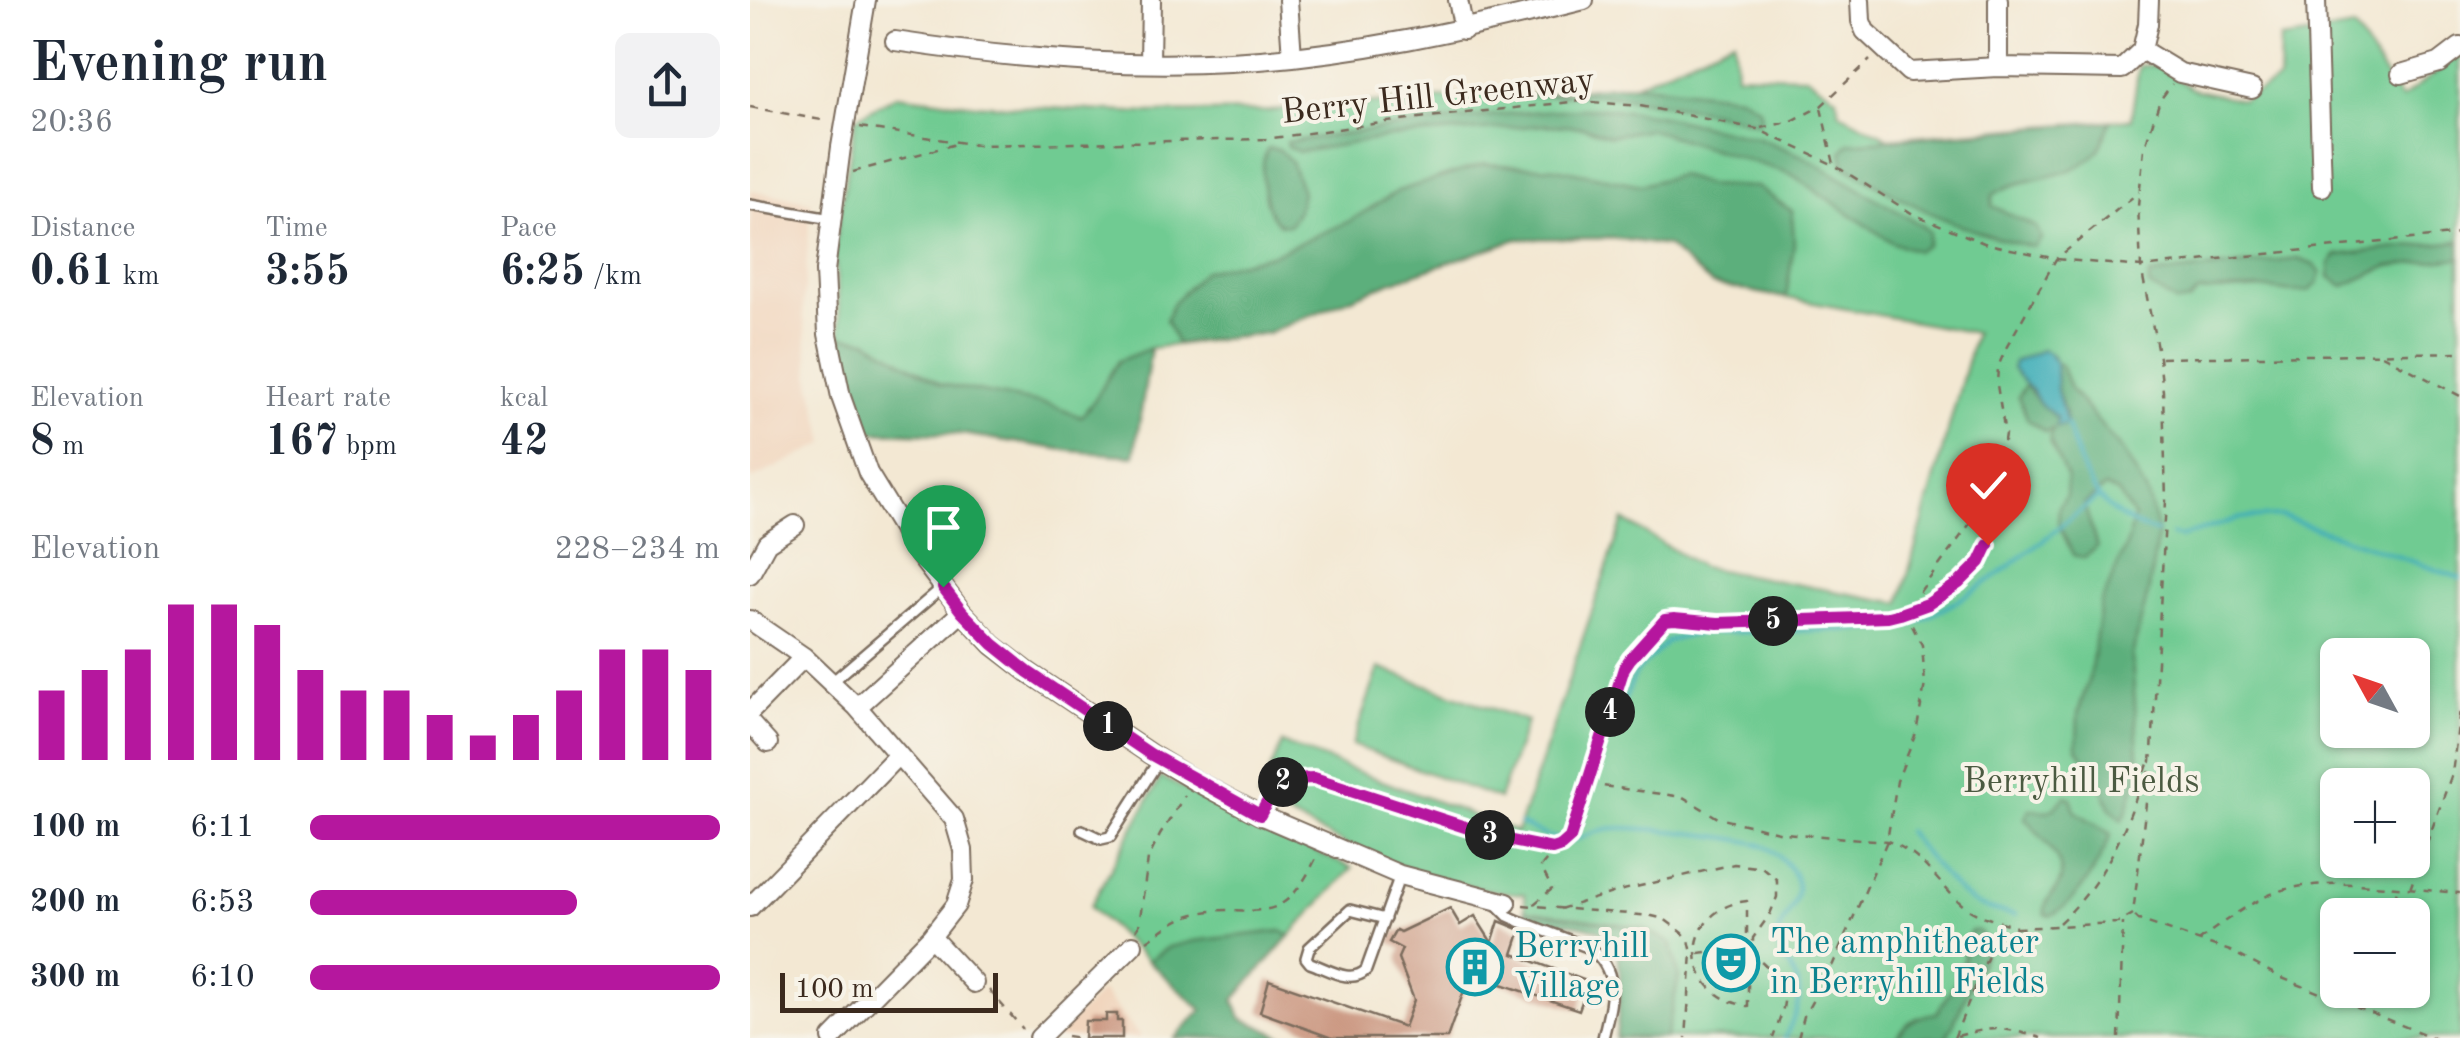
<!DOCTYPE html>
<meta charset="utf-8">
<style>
:root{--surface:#fff;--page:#f2f2f3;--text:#1f2937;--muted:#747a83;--accent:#b5179e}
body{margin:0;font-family:"Old Standard TT",serif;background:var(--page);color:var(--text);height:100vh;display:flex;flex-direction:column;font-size:38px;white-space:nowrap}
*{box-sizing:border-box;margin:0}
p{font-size:32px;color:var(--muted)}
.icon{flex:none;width:55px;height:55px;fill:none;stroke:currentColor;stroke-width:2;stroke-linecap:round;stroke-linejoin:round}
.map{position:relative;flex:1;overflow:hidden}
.side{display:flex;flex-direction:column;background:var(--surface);width:750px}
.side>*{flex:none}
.needle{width:65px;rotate:310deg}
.buttons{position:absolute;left:1570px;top:638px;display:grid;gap:20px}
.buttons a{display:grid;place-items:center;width:110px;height:110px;border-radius:15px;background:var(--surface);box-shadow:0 2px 8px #0004;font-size:50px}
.scale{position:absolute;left:30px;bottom:25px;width:218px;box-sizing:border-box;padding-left:10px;border:5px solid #3b2a1e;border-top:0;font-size:28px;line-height:35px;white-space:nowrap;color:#3b2a1e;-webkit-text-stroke:8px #f7f3e8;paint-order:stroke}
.pin{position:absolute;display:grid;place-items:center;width:85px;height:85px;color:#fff;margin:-102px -42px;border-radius:50% 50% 50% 0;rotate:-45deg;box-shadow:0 0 10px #0007}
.pin .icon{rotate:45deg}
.km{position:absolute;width:50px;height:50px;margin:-25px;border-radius:50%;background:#222;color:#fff;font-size:28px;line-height:50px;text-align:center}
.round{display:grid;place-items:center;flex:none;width:105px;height:105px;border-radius:15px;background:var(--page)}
.head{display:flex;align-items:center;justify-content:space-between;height:170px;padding:0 30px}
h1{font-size:55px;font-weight:600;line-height:75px}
.metrics{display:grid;grid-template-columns:repeat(3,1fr);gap:15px;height:170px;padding:10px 30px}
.metrics div{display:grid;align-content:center}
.metrics b{font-size:42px;font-weight:600}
.metrics small{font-size:28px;font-weight:400}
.metrics p{font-size:28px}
.chart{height:280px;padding:20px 30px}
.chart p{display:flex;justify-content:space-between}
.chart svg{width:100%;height:180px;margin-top:10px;stroke:var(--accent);stroke-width:6}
ul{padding:0 30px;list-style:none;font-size:32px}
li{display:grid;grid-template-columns:160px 120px 1fr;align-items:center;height:75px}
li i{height:25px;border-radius:12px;background:var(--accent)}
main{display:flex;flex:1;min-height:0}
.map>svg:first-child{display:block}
.built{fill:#f1d5bd}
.green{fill:#70cb92;stroke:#567a58;stroke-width:2.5;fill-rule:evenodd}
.forest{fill:#5caf7c;stroke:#4c6c4d;stroke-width:2.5}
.water{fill:#3cadb8;stroke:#3c6c6b;stroke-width:2.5}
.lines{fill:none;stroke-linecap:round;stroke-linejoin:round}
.stream{stroke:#3cadb8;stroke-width:4}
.building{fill:#cb9781}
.lane-casing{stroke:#7b6c5d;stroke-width:14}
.street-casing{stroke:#7b6c5d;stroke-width:22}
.path{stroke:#7b6c5d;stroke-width:2.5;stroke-dasharray:8 8;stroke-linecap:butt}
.lane{stroke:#fff;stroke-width:9}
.street{stroke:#fff;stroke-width:18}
.street-bridge-casing{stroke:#7b6c5d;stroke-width:22;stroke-linecap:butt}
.street-bridge{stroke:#fff;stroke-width:18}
.route-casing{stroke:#fff;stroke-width:20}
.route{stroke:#b5179e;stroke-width:12}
.labels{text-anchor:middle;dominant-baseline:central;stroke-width:8;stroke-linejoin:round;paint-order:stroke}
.street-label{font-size:35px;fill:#3b2a1e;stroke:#f7f3e8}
.park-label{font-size:35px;fill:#4b5a41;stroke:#f7f3e8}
.culture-label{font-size:35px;fill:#0d838f;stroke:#f7f3e8;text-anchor:start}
</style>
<main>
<section class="side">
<div class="head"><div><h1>Evening run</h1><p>20:36</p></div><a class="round"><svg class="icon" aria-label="share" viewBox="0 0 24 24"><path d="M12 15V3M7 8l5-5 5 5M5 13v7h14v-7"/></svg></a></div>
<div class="metrics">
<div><p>Distance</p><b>0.61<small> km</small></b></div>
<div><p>Time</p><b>3:55</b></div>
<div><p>Pace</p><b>6:25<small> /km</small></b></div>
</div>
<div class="metrics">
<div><p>Elevation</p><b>8<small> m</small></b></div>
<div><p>Heart rate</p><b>167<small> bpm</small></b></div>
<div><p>kcal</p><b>42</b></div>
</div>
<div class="chart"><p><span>Elevation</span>228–234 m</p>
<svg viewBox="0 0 160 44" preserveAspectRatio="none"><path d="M5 44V27M15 44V22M25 44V17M35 44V6M45 44V6M55 44V11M65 44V22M75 44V27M85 44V27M95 44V33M105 44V38M115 44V33M125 44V27M135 44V17M145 44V17M155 44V22"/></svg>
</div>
<ul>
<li><b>100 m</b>6:11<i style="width:100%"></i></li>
<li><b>200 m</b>6:53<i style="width:65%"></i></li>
<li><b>300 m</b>6:10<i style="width:100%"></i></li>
</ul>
</section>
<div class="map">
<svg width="1710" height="1038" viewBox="0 0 1710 1038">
<rect width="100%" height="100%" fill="#f7f3e8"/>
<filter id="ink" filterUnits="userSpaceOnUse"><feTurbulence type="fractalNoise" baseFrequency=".01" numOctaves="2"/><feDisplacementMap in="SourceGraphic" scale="20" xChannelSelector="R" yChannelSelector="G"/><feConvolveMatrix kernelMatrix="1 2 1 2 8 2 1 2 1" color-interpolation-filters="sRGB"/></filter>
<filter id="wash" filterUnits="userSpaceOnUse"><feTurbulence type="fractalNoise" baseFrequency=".0048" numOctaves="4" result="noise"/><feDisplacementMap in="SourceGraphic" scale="40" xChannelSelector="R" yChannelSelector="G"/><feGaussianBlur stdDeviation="2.25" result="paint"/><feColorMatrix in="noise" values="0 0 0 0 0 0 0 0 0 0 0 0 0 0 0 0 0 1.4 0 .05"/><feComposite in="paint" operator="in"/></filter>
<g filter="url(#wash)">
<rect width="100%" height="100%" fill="#f3e8d3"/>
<path class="built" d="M0,190L61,202L53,310L61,382L76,443L0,480Z
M352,991L391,1038H304Z"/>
<path class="green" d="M1604,28L1651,99L1710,54V1038H916L929,976L893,928L775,910V894C685,889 586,844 508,799L532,743L767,832L873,520L952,567L1150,603L1225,333L962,284L917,246L865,238L767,239L640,282L518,333L401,348L384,456L322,451L212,434L113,432L91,336L84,249L106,118L147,95L221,104L397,113L519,111L757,93L758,97L886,84L984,39L986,74L1056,76L1086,97L1090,113L1139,138L1381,119L1389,66L1409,65L1442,89L1492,100L1529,80L1530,39ZM1588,655H1662V730H1588ZM1588,785H1662V860H1588ZM1588,915H1662V990H1588Z
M629,668L777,721L749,799L602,745Z
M411,777L515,829L602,868L540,936L531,931L419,947L398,961L340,907Z"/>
<path class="forest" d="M886,84L989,96L1009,108L1011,117L1007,123L959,111L851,94L757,97Z
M853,108L907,115L1009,138L1053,156L1171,225L1179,232L1177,245L1167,251L1143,243L1041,174L899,129L859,136L834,127L797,125L641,137L549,152L538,147L536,142C641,128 747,111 853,108Z
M1361,121C1357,130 1354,143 1348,151C1320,183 1275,173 1243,195L1242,206L1286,227L1292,238L1284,247C1213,233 1156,203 1095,166L1092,152L1099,143Z
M518,148L530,150L541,162L552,192L548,210L539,225C536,224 533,225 530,224C512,216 508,161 518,148Z
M734,164L805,168L891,185L929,175L957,185L1007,187L1042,211L1044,244L1036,298L962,284L917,246L865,238L767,239L640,282L518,333L427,344L416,320L423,303L454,271L521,255L600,221L648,191Z
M1710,241V258L1639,266L1594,286L1580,277V263L1587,255Z
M1549,259L1564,265L1571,273L1568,283L1559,291L1543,292L1510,288L1448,292L1439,301L1427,303L1399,286V275Z
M91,336L117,340L191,384L300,405L331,417L345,399L368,361L401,348L384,456L322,451L212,434L113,432Z
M1306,363L1311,365L1320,388L1374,453L1397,493L1408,532L1399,589L1382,656L1389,771L1377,812L1372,820L1360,807L1353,789L1327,748L1328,713L1340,675L1351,603L1377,544L1384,517L1368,493L1355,487L1334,504L1347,547L1334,558L1323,555L1308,523L1309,507L1316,496L1317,478L1300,441V434L1303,429L1295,432L1278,420L1268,397L1276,385L1289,403L1307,418L1315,414L1307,390Z
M1316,796L1321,798L1325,811L1361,834C1350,863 1328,902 1300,916L1295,914C1294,898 1303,897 1309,884C1320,862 1288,834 1275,818L1280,809C1306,814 1299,810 1316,796Z
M775,910L893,928L921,943L929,976L916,1038H866C868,1016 874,962 864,943C859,935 847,929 838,927C817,921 795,923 775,918Z
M531,931L540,936L484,1000L491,1018L536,1038H425L452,1010L398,961L419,947L444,941Z
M1221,931H1228L1237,941L1232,960L1201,1029L1195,1038H1146C1154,1022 1169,1015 1187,1013C1198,993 1219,966 1213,943Z"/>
<path class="water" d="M1292,350L1299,353L1306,363L1307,390L1317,425L1306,427L1307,418L1289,403L1283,392L1262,369L1264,362Z"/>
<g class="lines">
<path class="stream" d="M1317,425C1334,478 1347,517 1407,532
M1422,535L1431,537L1490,518L1531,516L1710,578
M1163,623C1228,597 1292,540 1347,498
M873,703L886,672L918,641L950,633L1127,629L1150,628L1161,624
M770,824C783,830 798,838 813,840C827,842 842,832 857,829C878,825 996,837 1016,847C1027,853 1043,868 1046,880C1053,906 1026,920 1026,944C1053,989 1057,988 1035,1038
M1157,831C1170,849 1208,897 1228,905C1239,910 1254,912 1266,915"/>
</g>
<g id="blocks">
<path class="building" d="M700,908L710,925L725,916L742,943L749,921L771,930L763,954L839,982L829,1010L728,976L716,985L697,1038H582L510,1012L519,980L654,1027L664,1000L648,958L652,949L639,942L646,930L650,932Z
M356,1014H367V1021H372V1038H334L335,1021H356Z"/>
</g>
</g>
<g filter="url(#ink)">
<use href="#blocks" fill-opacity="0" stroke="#7b6c5d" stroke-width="2.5"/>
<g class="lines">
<g class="lane-casing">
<path id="lane" d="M0,205L81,219
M81,683L193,587
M332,830L351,839L360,837L409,760
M747,905L758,916L769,921L840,948C872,974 861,1002 853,1038
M635,919L600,910L559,948L556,958L560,963C578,969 601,985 616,970L650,875"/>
</g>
<g class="street-casing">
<path id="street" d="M538,0L542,57
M708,0L714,30
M1110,0L1111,21L1115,31L1159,72L1248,67L1372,69L1392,50L1398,24L1399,0
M1566,0L1572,187
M145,41C256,58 368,68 480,62C600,56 718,29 834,0
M1392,50L1430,73L1502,89
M400,62L401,0
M1248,67V0
M1651,74L1689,63L1710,47
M100,94L116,0
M91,147L75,271L78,334L91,397L118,473L164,548L212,612L243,645L278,672L400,754L445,781L510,815L650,875L757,903
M0,574L17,543L45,525
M0,620L54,657L107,707L204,819L213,850L214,880L206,905L181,937L82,1038
M107,707L212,612
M0,712L54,657
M0,723L18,743
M0,907L148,755
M181,937L224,983
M289,1038L383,945"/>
</g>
<path class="path" d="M0,107L77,121
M1071,108L1084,164
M110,127L227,145L516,139L659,119L831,101L890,106L1007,129L1084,165L1163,214L1234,243L1306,259L1391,267L1710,234
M1011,128L1042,121L1071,106L1120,60
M103,172L206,144
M1632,355L1710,396
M1411,358L1710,352
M838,784L933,797L968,818L1033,833L1137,841C1172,852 1187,884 1215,907C1228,917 1250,921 1266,927
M518,800C529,780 543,778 564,777L752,839L801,849L811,846L820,838L875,668L880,659L908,626L915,620L924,619L968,623L1138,617L1155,612L1241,495L1250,466L1255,434L1247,385L1248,367L1256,348L1306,259L1389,192
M1660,889L1702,774L1710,709
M784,904L802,889L791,867L807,848
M773,905L902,916L914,919L933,933L939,940L942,953L936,1038
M810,909L869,891L984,864L1013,868L1027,880V897L1020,914L1003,938V955C1041,987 1040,993 1023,1038
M1641,915L1647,890
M1385,916L1389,920L1480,951L1532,978L1684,1038
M1309,923C1360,877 1378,822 1400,758
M386,930L389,926L398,859L410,835L435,795
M997,934V901C931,908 927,995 998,1006V960
M397,941C410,932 423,921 438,916C500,896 527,940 566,858
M1449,941C1469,924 1511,894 1537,889C1591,877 1655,889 1710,893
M949,953L984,949
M239,990L273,1029
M1608,1007L1615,990
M317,1036L329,1038
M1207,1036C1245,1026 1254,1027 1291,1038
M1048,1038L1054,1016L1083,964L1137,841L1147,781L1166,733L1175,684L1172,645L1155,612C1185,603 1225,580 1236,548C1241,535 1239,521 1235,508
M1204,1038L1238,956L1251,940L1267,928L1368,923L1383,914L1402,752L1416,501L1413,391L1409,358L1391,267L1388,206L1394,149L1410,100L1422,84
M1369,1038L1373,923"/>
<use href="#lane" class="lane"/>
<use href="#street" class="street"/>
<g class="street-bridge-casing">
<path id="street-bridge" d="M91,147L100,94"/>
</g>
<use href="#street-bridge" class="street-bridge"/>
</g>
</g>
<g class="lines" filter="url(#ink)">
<g class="route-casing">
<path id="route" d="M193,587L212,612L243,644L278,672L400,754L510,815C525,787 530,778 564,778L752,839L802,849L811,846L820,838L874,668L880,659L915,620L924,619L968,623L1138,617L1150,614L1178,604L1209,583L1230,562L1238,545"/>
</g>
<use href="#route" class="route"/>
</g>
<defs>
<g id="theatre-ring" transform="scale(2.875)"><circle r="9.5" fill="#f7f3e8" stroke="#0f9aa8" stroke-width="1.5"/><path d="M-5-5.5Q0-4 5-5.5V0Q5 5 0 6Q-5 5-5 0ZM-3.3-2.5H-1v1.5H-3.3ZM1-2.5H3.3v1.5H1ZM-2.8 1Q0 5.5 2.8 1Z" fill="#0f9aa8"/></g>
<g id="building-ring" transform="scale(2.875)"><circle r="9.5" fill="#f7f3e8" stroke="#0f9aa8" stroke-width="1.5"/><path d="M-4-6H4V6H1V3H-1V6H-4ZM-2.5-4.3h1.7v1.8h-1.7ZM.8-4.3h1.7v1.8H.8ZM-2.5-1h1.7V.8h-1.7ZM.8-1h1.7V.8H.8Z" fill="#0f9aa8"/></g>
</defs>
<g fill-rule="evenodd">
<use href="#theatre-ring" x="981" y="963"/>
<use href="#building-ring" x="725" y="967"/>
</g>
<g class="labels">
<g class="street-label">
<text transform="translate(688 97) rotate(-6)">Berry Hill Greenway</text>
</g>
<g class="park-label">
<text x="1331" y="782">Berryhill Fields</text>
</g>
<g class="culture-label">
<text x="1020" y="943">The amphitheater<tspan x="1020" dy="40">in Berryhill Fields</tspan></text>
<text x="764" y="947">Berryhill<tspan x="764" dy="40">Village</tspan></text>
</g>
</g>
</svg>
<div class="buttons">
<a><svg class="needle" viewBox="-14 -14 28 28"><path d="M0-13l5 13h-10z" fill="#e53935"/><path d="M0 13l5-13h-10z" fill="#747a83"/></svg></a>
<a>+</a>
<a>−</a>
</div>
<div class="scale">100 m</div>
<div class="pin" style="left:193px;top:587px;background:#1e9e55"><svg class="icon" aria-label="arrive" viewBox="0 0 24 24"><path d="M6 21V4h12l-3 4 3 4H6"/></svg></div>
<div class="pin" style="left:1238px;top:545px;background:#d93025"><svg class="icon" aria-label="check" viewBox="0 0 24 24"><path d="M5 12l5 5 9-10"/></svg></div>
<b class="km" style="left:358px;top:726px">1</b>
<b class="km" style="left:533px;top:782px">2</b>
<b class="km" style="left:740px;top:835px">3</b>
<b class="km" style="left:860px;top:712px">4</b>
<b class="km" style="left:1023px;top:621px">5</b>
</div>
</main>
